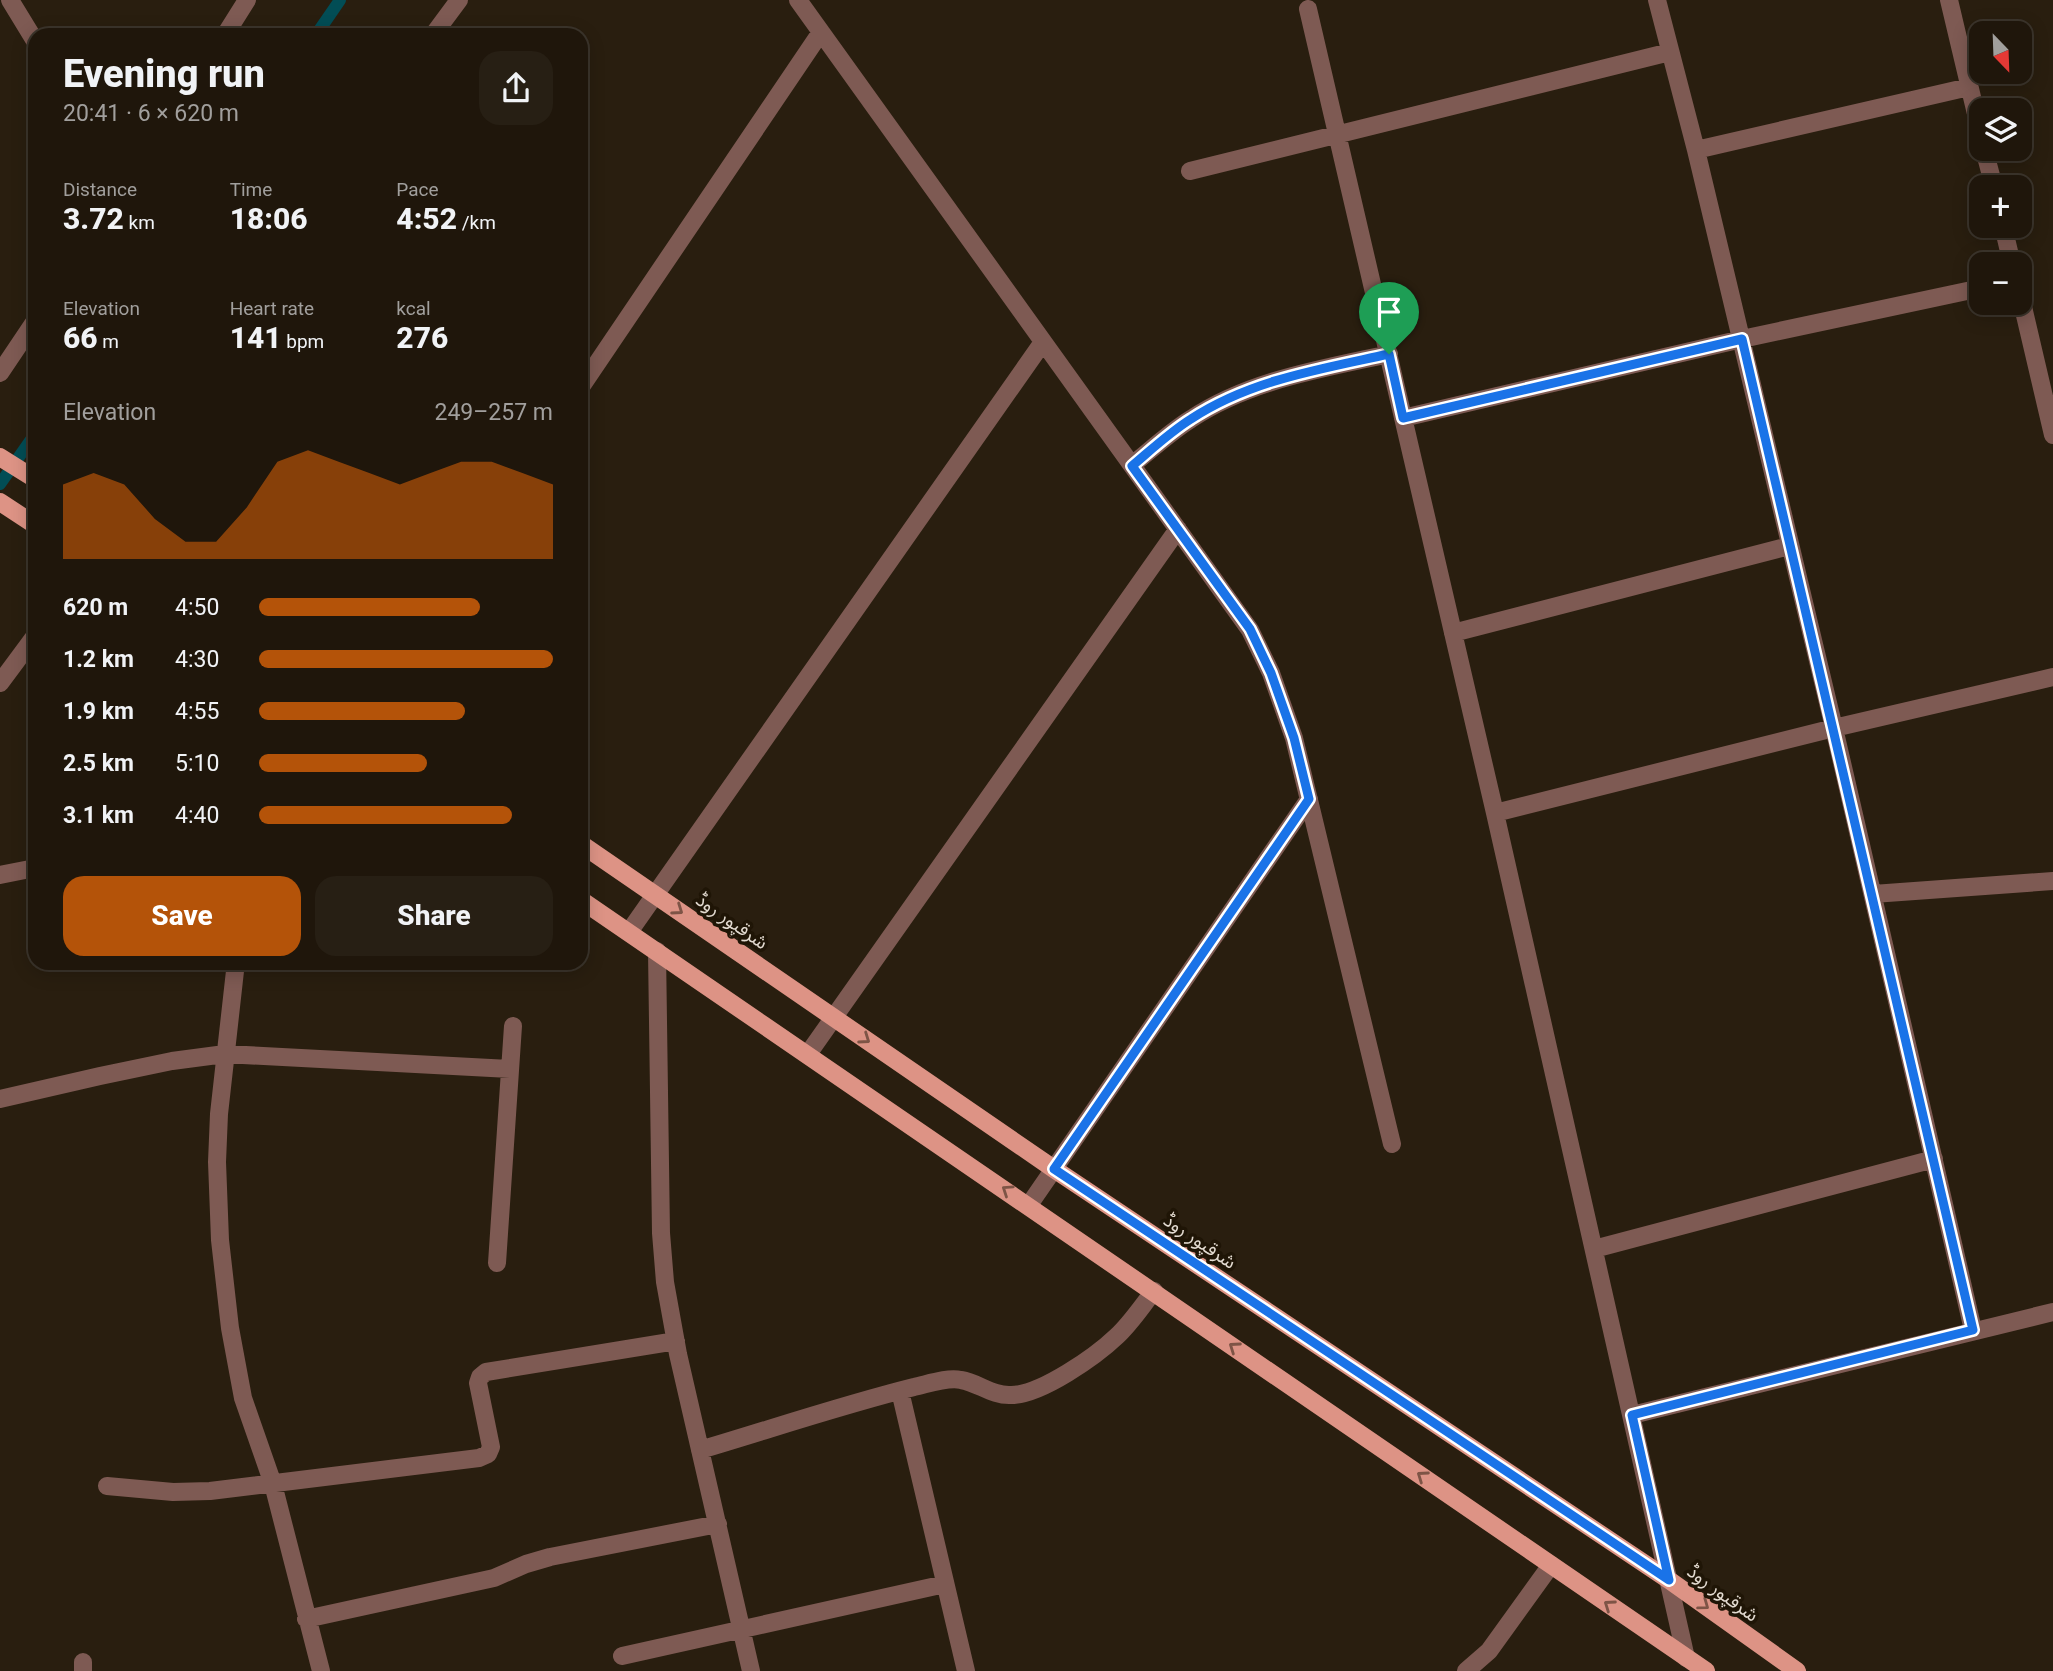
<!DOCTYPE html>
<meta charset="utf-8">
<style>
:root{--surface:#1f160b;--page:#271f14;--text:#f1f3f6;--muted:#a19f9d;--line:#3c352c;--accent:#b45309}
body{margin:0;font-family:Roboto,"Noto Sans Arabic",sans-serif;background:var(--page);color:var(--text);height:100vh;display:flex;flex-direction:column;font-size:26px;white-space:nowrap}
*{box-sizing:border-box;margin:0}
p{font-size:23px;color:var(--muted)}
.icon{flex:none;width:38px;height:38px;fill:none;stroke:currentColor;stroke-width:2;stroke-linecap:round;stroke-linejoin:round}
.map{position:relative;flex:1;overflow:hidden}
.details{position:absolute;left:28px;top:28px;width:560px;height:942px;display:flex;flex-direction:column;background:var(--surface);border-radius:21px;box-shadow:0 4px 18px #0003,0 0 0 2px var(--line)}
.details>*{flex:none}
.needle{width:46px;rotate:157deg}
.tools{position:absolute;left:1969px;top:21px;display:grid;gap:14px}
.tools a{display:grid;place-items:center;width:63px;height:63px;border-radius:14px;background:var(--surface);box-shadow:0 4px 18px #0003,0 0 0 2px var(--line);font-size:35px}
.pin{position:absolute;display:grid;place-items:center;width:60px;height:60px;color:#fff;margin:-72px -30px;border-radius:50% 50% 50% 0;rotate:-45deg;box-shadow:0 0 7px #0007}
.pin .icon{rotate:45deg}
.round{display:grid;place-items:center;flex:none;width:74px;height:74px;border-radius:21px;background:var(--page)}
.overview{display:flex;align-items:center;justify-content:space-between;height:119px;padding:0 35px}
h1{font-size:38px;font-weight:800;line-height:52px}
.stats{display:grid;grid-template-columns:repeat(3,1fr);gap:10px;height:119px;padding:7px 35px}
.stats div{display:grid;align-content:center}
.stats b{font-size:30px;font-weight:800}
.stats small{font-size:19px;font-weight:400}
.stats p{font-size:19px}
.chart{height:196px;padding:14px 35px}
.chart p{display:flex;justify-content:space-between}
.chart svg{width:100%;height:126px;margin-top:7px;fill:var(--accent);opacity:.7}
.button{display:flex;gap:14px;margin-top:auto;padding:14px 35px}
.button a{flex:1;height:80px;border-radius:21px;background:var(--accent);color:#fff;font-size:28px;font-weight:800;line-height:80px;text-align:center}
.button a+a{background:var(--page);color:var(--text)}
ul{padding:0 35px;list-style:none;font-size:23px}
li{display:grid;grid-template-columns:112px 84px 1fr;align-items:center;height:52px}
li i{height:18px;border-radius:9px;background:var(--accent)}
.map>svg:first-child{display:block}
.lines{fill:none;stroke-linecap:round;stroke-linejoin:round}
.stream{stroke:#024d55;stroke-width:12}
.street{stroke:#7e5a53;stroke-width:18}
.primary{stroke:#dd9385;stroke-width:18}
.oneway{stroke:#7e5446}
.route-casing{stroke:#fff;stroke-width:14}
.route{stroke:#1a73e8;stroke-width:9}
.labels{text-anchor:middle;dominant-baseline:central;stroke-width:7;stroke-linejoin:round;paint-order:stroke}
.street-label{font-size:19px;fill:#e3dbd1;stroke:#1f1506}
</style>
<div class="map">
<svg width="2053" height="1671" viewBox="0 0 2053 1671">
<rect width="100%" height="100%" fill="#291e0f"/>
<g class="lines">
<path class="stream" d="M316,35L340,0
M0,484L35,434"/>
<path class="street" d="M10,0L35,41
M798,0L1250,630L1271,673L1294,738L1392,1144
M1657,0L1696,150L1834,728L1973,1330
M1949,0L1981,135
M1308,9L1495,813L1686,1658
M225,35L247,0
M433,35L459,0
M1984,149L1994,187
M1696,150L1969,87
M1190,171L1670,52
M2003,226L2012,264
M2020,294L2053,435
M0,373L35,321
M581,387L821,32
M1403,418L1742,339L1981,288
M1132,465C1151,450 1170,432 1191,419C1250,380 1321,369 1389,354
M1453,633L1789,546
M0,683L35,636
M1495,813L1834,728L2053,677
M0,875L35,868
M1873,894L2053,881
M629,932L1043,342
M657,951L661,1233L665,1282L678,1354L751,1671
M236,962L219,1114L217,1162L220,1240L230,1328L243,1398L273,1484L321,1671
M808,1054L1178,529
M0,1099L100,1076L172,1061L225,1054L510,1069
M1029,1205L1309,799
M1594,1249L1934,1159
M497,1263L513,1026
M900,1391L966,1671
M1632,1415L2053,1312
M700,1450C771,1429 842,1405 914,1387C928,1384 947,1377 961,1380C979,1383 992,1396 1011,1395C1041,1395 1096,1356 1117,1336C1131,1323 1142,1306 1154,1291
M107,1486L173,1492L210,1491L479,1458L488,1454L491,1447L478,1383L480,1377L486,1372L676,1341
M306,1619L494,1578L526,1564L550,1557L718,1524
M622,1656L945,1584
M83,1662V1671
M1466,1671L1489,1651L1551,1565"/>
<path class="primary" d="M0,457L35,479
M0,502L35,525
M581,844L1054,1169L1669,1580L1797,1671
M581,900L1706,1671"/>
</g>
<defs><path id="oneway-chevron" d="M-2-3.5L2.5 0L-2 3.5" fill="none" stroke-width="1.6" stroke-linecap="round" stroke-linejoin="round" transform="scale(1.75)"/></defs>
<g class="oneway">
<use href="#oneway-chevron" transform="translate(678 910) rotate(35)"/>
<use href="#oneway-chevron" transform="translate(865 1039) rotate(35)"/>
<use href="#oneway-chevron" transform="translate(1007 1190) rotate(-146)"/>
<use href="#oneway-chevron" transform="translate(1234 1347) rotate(-145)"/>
<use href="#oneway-chevron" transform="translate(1422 1476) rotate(-145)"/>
<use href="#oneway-chevron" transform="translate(1609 1605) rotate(-145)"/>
<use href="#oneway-chevron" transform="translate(1704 1605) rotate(36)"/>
</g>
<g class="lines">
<g class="route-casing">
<path id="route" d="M1742,339L1973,1330L1632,1415L1669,1580L1054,1169L1309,799L1294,738L1271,673L1250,629L1132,466C1151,450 1170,432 1191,419C1250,380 1321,369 1389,354L1403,418Z"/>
</g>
<use href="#route" class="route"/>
</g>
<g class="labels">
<g class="street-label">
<text transform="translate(732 921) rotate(35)">شرقپور روڈ</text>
<text transform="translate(1200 1241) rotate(34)">شرقپور روڈ</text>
<text transform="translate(1723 1593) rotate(36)">شرقپور روڈ</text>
</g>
</g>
</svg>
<div class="tools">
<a><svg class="needle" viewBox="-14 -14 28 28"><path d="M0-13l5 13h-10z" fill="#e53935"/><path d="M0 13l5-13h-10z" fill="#a19f9d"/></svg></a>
<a><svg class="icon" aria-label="layers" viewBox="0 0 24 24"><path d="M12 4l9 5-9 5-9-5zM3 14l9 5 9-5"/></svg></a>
<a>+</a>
<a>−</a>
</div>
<div class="pin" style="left:1389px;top:354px;background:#1e9e55"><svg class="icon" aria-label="arrive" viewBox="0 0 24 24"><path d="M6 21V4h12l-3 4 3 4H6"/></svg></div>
<section class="details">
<div class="overview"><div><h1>Evening run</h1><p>20:41 · 6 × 620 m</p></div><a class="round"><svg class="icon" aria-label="share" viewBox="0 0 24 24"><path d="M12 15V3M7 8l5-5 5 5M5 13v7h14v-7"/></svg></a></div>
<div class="stats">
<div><p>Distance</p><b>3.72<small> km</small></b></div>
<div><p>Time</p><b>18:06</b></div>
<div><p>Pace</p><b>4:52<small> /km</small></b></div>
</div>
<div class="stats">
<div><p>Elevation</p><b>66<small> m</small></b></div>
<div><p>Heart rate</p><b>141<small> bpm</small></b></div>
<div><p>kcal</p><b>276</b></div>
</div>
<div class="chart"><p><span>Elevation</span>249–257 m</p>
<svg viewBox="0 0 160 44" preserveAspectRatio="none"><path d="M0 44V18L10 14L20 18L30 30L40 38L50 38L60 26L70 10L80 6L90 10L100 14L110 18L120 14L130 10L140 10L150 14L160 18V44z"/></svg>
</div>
<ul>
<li><b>620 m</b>4:50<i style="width:75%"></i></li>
<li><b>1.2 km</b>4:30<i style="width:100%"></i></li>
<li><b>1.9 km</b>4:55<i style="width:70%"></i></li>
<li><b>2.5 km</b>5:10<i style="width:57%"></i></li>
<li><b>3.1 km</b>4:40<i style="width:86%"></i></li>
</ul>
<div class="button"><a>Save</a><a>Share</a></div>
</section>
</div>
